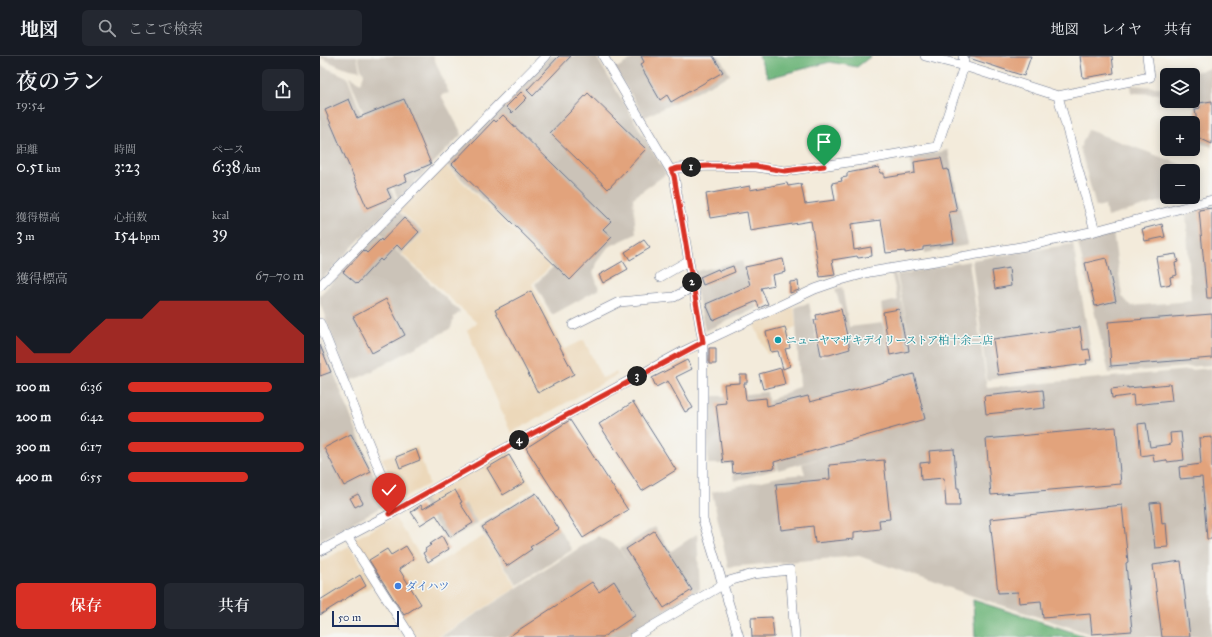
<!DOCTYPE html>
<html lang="ja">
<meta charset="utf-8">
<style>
:root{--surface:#171b24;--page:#242831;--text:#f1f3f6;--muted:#9ea1a6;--line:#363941;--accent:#d93025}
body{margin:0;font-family:"IM FELL Great Primer","Noto Serif JP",serif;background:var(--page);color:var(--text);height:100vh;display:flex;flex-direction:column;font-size:15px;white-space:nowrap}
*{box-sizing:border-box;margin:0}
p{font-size:13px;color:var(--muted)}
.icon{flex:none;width:22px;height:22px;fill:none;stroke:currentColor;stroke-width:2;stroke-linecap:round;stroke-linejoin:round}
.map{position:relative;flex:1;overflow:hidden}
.side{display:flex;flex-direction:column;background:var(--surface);width:320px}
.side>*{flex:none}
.fabs{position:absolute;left:840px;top:12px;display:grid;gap:8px}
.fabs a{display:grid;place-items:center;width:40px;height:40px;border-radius:6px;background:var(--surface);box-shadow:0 2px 10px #0003;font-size:20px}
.scale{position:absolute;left:12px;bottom:10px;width:67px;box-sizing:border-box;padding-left:4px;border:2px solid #1b2f5e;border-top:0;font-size:11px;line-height:14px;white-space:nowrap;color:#1b2f5e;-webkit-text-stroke:3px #f6f6f2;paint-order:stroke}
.pin{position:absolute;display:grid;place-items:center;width:34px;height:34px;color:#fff;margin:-41px -17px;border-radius:50% 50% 50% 0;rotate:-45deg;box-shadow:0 0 4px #0007}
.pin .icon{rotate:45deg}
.km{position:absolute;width:20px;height:20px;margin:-10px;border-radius:50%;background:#222;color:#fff;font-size:11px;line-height:20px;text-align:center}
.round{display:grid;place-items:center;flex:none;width:42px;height:42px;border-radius:6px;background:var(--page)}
.summary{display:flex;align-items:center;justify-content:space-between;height:68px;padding:0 16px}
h1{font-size:22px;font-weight:600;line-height:30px}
.metrics{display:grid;grid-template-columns:repeat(3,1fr);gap:6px;height:68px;padding:4px 16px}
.metrics div{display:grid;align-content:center}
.metrics b{font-size:17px;font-weight:600}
.metrics small{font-size:11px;font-weight:400}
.metrics p{font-size:11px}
.chart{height:112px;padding:8px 16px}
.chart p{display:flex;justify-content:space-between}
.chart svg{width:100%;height:72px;margin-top:4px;fill:var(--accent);opacity:.7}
.button{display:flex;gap:8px;margin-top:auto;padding:8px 16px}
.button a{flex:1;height:46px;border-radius:6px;background:var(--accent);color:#fff;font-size:16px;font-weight:600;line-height:46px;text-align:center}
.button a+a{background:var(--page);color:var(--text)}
ul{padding:0 16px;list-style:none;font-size:13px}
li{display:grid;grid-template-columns:64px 48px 1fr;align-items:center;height:30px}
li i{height:10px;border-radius:5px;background:var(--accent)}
header{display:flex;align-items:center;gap:24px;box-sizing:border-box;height:56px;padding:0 20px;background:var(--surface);border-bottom:1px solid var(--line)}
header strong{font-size:19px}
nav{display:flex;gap:22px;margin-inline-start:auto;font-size:14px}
.search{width:280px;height:36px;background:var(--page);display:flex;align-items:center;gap:10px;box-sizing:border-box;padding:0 14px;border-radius:6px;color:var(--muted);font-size:15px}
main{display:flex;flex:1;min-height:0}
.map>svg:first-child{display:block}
.built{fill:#ecd8ba}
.industrial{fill:#cbc3b8}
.forest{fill:#6fb67c;stroke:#45726d}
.building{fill:#e2a37b}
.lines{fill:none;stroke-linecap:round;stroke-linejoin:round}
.minor-casing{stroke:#67718a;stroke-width:10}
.minor{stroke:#fff;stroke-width:9}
.route-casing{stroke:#fff;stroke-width:8}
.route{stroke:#d93025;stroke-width:5}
.culture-dot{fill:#0f9aa8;stroke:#f6f6f2;stroke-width:1.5}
.shop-dot{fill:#3f7fe0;stroke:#f6f6f2;stroke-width:1.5}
.labels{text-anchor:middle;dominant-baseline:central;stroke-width:3;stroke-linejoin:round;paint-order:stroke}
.culture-label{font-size:11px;fill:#0d838f;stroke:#f6f6f2;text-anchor:start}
.shop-label{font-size:11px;fill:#366cbe;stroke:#f6f6f2;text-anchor:start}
</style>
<header>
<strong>地図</strong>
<div class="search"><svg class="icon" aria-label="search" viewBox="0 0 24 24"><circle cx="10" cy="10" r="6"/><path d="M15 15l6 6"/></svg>ここで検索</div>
<nav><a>地図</a><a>レイヤ</a><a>共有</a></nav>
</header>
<main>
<section class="side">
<div class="summary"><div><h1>夜のラン</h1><p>19:54</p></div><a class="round"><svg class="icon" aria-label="share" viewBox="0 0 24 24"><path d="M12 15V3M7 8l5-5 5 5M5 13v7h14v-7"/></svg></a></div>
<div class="metrics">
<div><p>距離</p><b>0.51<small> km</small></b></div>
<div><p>時間</p><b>3:23</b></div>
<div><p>ペース</p><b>6:38<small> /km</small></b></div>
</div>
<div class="metrics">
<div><p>獲得標高</p><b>3<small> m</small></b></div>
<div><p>心拍数</p><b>154<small> bpm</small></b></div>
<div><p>kcal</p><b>39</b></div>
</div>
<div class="chart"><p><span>獲得標高</span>67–70 m</p>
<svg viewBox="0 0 160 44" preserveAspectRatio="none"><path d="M0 44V27L10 38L20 38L30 38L40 27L50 17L60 17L70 17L80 6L90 6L100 6L110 6L120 6L130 6L140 6L150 17L160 27V44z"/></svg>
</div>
<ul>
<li><b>100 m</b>6:36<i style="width:82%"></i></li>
<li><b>200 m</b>6:42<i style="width:77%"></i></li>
<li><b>300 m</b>6:17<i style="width:100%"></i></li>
<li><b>400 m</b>6:55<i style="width:68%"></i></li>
</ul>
<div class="button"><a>保存</a><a>共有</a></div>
</section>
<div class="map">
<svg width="892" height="581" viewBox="0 0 892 581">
<rect width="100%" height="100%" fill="#f6f6f2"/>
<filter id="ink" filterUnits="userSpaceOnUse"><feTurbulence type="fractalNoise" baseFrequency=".025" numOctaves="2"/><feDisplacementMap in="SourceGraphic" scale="8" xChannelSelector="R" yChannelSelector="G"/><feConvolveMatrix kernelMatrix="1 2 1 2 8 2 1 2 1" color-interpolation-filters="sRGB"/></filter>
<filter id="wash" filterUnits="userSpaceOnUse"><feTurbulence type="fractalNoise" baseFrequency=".012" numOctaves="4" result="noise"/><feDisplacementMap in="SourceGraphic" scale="16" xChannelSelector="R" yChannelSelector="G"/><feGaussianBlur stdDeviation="0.9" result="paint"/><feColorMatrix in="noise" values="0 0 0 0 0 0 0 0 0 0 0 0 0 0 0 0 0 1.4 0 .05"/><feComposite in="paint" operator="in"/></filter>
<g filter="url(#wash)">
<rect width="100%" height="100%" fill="#f3ebdb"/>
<path class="built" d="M124,108L230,211L212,228L244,293L264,284L282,322L296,316L297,319L191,377L147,274L157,267L82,198L104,176L79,154Z
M474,251L476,271L469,274L473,292L447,298L434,269Z
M97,390L109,428L79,444L62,402Z
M188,393L214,433L157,467L144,447L118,463L105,443Z
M75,462L109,512L164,480L197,531L118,581H95L32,484Z
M29,490L54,529L0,561V506Z"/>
<path class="industrial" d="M0,0H37L40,15L21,11L1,2Z
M38,0H113L129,37L121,39L142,78L78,143L29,21L41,27L44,18L41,13Z
M230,0H276L346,118L313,142L316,178L288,191L279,203L273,216L279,233L232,259L215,228L233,211L125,107Z
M317,0H399L410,19L325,61L295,13Z
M0,9L27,21L76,145L0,225Z
M892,12V91L876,86L874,50L838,45L839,38L812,37L811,29L847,32V45H873L875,16Z
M768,74L876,114L877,135L873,136V115H847V141H855L787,161L785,149L776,151L760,92Z
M628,94L648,189L605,197L590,102Z
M892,148V309L789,317L758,187L766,183L793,176L802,240L811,250L871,245L866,155Z
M78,155L103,176L81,198L59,176Z
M58,177L140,256L134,261L131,272L45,319L29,325L0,247V239Z
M753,188L773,308L667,324L652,204Z
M422,205L437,252L385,275L373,216Z
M649,205L667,332L892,312V581H780L650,539L539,500L408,511L392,436L464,420L485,418L482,408L523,396L458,414L449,345L480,330L475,251L489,247L500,301L530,294L523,257L515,233L522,231L529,271L563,267L572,321L561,248L578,244L571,216H575L591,289L577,219Z
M0,281L65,449L0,484Z
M447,336L457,413L414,425L411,408H388L386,340H408Z
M216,435L252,494L197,529L159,470Z
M105,443L118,463L145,447L157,467L127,485L101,445Z
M334,471L351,495L377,478L380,533L305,581H120L278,480L298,491L311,511L300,493Z"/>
<path class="forest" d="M439,0H551L537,11L510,6L448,22Z
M653,544L768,581H655Z"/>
<g id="blocks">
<path class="building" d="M239,0H251L213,40L207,34Z
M321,0H393L403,16L351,46L347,39L340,44L320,9L324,6Z
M649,0H711L704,20L649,2Z
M760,0H792L794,17L763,22Z
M201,36L207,42L192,57L186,51Z
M268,37L326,93L288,133L230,77Z
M29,43L37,62L84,43L111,108L85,119L87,125L67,133L71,142L47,152L5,54Z
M892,45V88L879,82L875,53L880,52L879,47Z
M183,59L291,165L283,173L292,181L250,224L132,108L174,64L176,66Z
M621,102L624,114L628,113L637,155L629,156L634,187L603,191V194L585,197V195L566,197L561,164L531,168L534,194L551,191L552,200L538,202L537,200L512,204L515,219L500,221L491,165L430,175L427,156L390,162L386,138L430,130V134L467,127L468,130L481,128L485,148L515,144L512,127L522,125L521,122L527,121V117L559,111L560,117H564V122L595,117L594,106Z
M892,152V242H887L879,154Z
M84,162L99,176L82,194L77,189L62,205L60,203L37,228L23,216L44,194L47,197L61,183L62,185Z
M842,168L845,181L825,185L822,173Z
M324,184L330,192L310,204L305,196Z
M856,198L858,206L855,207L857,219L850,221L851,228L841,230L836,201Z
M786,202L796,245L775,250L765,207Z
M463,203L466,216L452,219L454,229L441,232L448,248L439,252L437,245L393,264L386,248L430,229L425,211Z
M303,205L308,213L283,227L279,219Z
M413,210L415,216L383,229L380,221L398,213L399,215Z
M689,212L691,230L675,233L672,215Z
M478,225L479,234L470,237V226Z
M211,235L254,318L218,337L175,254Z
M66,243L85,279L52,297L33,261Z
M521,253L530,293L509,299H501L494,264H497L496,259Z
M579,253L586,288H588L589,295L570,299L563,256Z
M892,258V302L791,310L788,266Z
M465,271L470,292L465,293L470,310L463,313L458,295L451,296L446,276Z
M760,271L763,294L769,293L771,304H766L767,308L678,319L673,283Z
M0,289L11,316L0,320Z
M389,292H396V308H389Z
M367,304L372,313L356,321L373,352L365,356L348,325L336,331L332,322Z
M461,312L465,328L443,333L439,318Z
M594,318L605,363L454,406L455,412L413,417L412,406L403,407L396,348L406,347L404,328L420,327V319H427V327H424L426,344L446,342L447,350L488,340L490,346Z
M850,328L852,345L814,349L813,339L792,342L791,333L808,331V332Z
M723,334L725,352L666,358L664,340Z
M313,346L356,414L322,435L279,368Z
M250,364L308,454L263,482L206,392Z
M826,367L830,391L851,388L850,377L861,376L864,404L847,406L846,404L834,406L833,398L821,400L818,368Z
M796,371L801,428L671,439L666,383Z
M31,378L51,416L24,430L4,392Z
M892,381V483H887L882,421L860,423L859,411L881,408L879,382Z
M96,393L100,404L80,412L76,401Z
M634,393L637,432H639L640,450H626L624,422L601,424L600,407L610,406L609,395Z
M189,399L205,426L183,439L167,412Z
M564,404L570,463L559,464L560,473L534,476V483L495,487L493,470L461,474L456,428L510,423L509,409Z
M135,434L142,446L140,447L153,467L130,481L116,459L100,469L91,456L101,449L103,453Z
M216,437L239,473L210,491L212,493L187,510L162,471Z
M38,438L43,447L35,451L30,442Z
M840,446L842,468L846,467L848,491L835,492L830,447Z
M802,449L808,506L806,507L812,575L772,578L770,558L723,562L721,545L699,547L698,536L678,537L670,463Z
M334,475L372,534L344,552L306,493Z
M122,480L129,493L108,506L103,497L106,495L105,493L111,489L110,488Z
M86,490L94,503L79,513L101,548L84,559L49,504L67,493L71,499Z
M861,505L870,581H842L833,509Z
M40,519L46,530L0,559V544Z
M294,525L316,559L283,581H188L272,526L279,536Z
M452,561L454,581H432L431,562Z"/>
</g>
</g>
<g filter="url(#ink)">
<use href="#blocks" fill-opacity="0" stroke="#67718a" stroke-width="1"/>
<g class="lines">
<g class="minor-casing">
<path id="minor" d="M283,0L354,120L383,286V464L419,581
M605,0L644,10L738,40L830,21L827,0
M738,40L775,175
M351,114L358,112L388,110L436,111L465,115L543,104L617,91L644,10L643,0
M340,221L368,205
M0,230L226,0
M0,267L76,455
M253,269L299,246L354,241L373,231
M27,480L91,581
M0,495L76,455L193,388L362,296L495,233L521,224L550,216L706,190L775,175L892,144
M314,581L409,525L433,518L470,514L475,581"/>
</g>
<use href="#minor" class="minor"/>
</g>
</g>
<g class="lines" filter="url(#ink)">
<g class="route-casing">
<path id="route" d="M69,458L193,388L383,286L354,120L351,114L358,112L388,110H436L465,115L504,110"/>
</g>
<use href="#route" class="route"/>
</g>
<circle class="culture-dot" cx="458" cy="284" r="4"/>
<circle class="shop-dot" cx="78" cy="530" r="4"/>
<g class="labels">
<g class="culture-label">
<text x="466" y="284">ニューヤマザキデイリーストア柏十余二店</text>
</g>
<g class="shop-label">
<text x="86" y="530">ダイハツ</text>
</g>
</g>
</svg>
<div class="fabs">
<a><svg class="icon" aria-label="layers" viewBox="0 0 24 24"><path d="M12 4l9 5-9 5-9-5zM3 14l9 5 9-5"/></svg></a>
<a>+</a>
<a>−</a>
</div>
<div class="scale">50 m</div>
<div class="pin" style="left:504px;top:110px;background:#1e9e55"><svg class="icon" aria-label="arrive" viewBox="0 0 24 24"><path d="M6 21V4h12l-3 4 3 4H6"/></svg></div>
<div class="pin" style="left:69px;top:458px;background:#d93025"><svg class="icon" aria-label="check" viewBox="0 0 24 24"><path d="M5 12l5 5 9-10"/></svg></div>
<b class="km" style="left:371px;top:111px">1</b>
<b class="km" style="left:372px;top:226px">2</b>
<b class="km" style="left:317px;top:320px">3</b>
<b class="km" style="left:199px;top:384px">4</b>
</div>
</main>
